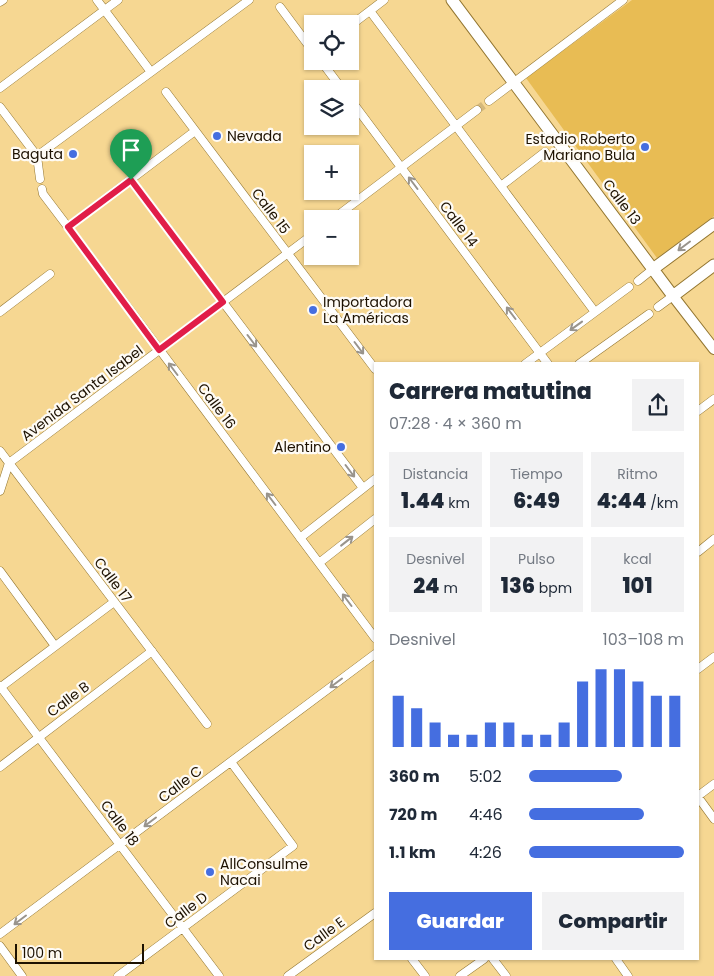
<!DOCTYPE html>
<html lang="es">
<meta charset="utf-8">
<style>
:root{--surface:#fff;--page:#f2f2f3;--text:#1f2937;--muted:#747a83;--accent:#456ee0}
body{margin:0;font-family:Poppins,sans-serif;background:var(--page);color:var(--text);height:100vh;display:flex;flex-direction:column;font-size:19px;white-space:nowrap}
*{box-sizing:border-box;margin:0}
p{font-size:16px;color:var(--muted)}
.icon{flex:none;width:28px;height:28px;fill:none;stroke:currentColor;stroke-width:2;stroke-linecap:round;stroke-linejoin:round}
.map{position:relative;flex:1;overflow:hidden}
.details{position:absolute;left:374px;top:362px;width:325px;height:598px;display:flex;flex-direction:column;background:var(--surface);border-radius:0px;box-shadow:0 1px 4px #0004}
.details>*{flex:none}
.controls{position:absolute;left:304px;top:15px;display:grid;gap:10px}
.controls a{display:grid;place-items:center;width:55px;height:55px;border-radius:0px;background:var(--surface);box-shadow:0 1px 4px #0004;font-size:25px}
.scale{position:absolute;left:15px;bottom:12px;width:129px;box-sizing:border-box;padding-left:5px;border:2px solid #1d1100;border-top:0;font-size:14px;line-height:18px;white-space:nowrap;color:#1d1100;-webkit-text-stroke:4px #fefbf5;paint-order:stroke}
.pin{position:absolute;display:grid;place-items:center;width:42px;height:42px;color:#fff;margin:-51px -21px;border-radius:50% 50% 50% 0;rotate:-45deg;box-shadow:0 0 5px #0007}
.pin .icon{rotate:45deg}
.round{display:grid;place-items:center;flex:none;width:52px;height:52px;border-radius:0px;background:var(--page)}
.headline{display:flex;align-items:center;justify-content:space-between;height:85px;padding:0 15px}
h1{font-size:22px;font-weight:800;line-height:38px}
.stats{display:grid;grid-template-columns:repeat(3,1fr);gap:8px;height:85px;padding:5px 15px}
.stats div{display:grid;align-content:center;border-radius:0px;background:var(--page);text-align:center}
.stats b{font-size:21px;font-weight:800}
.stats small{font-size:14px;font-weight:400}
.stats p{font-size:14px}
.chart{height:140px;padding:10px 15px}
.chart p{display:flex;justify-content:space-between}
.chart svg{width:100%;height:90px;margin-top:5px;stroke:var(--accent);stroke-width:6}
.primary-button{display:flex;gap:10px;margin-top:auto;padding:10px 15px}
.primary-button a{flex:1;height:58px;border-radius:0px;background:var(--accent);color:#fff;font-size:20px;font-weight:800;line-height:58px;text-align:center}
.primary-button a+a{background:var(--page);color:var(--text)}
ul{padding:0 15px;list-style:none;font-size:16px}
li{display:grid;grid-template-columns:80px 60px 1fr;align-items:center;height:38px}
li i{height:12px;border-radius:6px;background:var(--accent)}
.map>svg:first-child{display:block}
.grass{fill:#e8bc54}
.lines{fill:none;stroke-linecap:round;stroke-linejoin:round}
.minor-tunnel{stroke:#d5b97c;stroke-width:8;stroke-dasharray:8 4;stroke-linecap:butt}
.minor-casing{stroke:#937631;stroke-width:9}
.tertiary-casing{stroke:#937631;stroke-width:12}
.secondary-casing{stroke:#937631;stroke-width:13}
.minor{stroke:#fff;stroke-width:8}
.tertiary{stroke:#fff;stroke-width:10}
.secondary{stroke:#fff;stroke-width:11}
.oneway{stroke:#99948c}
.route-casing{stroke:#fff;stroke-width:10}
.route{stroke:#e11d48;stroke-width:6}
.poi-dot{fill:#456ee0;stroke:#fefbf5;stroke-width:2}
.labels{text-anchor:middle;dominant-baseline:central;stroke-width:4.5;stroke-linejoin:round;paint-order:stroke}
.poi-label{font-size:14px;fill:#1d1100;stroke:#fefbf5;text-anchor:start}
.street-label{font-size:14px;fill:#1d1100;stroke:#fefbf5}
</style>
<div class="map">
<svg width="714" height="976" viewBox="0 0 714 976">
<rect width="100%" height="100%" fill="#f6d792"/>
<path class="grass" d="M632,0H714V216L657,258L526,78Z"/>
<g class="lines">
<path class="minor-tunnel" d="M477,110L489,101"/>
<g class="minor-casing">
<path id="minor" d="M97,0L151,72
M0,2L3,0
M280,7L312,50
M370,11L595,312
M350,26L384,0
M321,61L342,89
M0,88L118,0
M166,92L375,369
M350,99L548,364
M489,101L623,0
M0,107L37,156L40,179
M37,156L249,0
M131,180L363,488
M501,186L545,152
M42,189L43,194L68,227L375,638
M333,219L477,110
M68,227L195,131
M638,281L653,269
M658,307L673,296
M0,312L50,274
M525,364L629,287
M579,364L649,314
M698,411L714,399
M0,451L207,724
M0,491L9,463L312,235
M300,538L375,479
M698,552L714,539
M319,563L375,519
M0,571L55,646
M698,669L714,657
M0,686L219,976
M1,687L114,602
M0,767L152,651
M698,796L714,784
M698,797L714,819
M0,934L375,654
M0,946L22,976
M412,959L425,976
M493,959L506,976
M616,959L628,976
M118,976L293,846L231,762
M288,976L375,913
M460,976L484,959"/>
</g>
<g class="tertiary-casing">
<path id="tertiary" d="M673,296L714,349"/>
</g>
<g class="secondary-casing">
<path id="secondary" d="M452,0L673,296L714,265
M653,269L714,224"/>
</g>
<use href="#minor" class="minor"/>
<use href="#tertiary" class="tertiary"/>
<use href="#secondary" class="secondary"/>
</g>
<defs><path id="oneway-shaft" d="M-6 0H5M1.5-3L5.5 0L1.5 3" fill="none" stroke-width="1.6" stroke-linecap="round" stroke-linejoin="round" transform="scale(1.25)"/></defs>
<g class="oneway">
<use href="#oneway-shaft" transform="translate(413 183) rotate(-127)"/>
<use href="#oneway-shaft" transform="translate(684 246) rotate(143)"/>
<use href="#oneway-shaft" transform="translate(511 313) rotate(-127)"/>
<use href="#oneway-shaft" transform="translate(576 326) rotate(144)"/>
<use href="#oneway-shaft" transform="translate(252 341) rotate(53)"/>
<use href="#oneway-shaft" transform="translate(359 348) rotate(53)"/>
<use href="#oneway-shaft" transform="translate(173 369) rotate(-127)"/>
<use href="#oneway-shaft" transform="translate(350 471) rotate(53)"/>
<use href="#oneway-shaft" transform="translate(271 499) rotate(-127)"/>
<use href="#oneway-shaft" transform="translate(347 541) rotate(-38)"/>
<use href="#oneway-shaft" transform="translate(347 600) rotate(-127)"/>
<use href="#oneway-shaft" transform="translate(336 683) rotate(143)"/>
<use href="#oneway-shaft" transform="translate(150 822) rotate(143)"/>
<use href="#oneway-shaft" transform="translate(20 920) rotate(143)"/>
</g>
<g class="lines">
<g class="route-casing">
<path id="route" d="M131,180L223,302L159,350L68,227Z"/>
</g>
<use href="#route" class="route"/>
</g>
<g class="poi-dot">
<circle cx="217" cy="136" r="5"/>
<circle cx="645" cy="147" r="5"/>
<circle cx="73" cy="154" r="5"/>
<circle cx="313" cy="310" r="5"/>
<circle cx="341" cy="447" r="5"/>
<circle cx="210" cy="872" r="5"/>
</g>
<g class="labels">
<g class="poi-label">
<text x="227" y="136">Nevada</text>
<text x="635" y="139" text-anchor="end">Estadio Roberto<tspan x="635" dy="16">Mariano Bula</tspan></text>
<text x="63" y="154" text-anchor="end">Baguta</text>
<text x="323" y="302">Importadora<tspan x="323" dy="16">La Américas</tspan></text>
<text x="331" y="447" text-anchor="end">Alentino</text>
<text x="220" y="864">AllConsulme<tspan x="220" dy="16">Nacai</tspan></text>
</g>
<g class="street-label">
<text transform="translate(622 202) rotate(53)">Calle 13</text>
<text transform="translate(271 211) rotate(53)">Calle 15</text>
<text transform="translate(459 224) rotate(53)">Calle 14</text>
<text transform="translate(82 393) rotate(-37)">Avenida Santa Isabel</text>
<text transform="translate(217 406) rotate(53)">Calle 16</text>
<text transform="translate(113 580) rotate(53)">Calle 17</text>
<text transform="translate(68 699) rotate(-37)">Calle B</text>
<text transform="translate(180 784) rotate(-37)">Calle C</text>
<text transform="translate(120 823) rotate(53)">Calle 18</text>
<text transform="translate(186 910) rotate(-37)">Calle D</text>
<text transform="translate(324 934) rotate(-36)">Calle E</text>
</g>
</g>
</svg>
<div class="controls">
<a><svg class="icon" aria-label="locate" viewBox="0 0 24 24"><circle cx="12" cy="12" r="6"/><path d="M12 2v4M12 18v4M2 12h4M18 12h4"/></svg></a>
<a><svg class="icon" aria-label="layers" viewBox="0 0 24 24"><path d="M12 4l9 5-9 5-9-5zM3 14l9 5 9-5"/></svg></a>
<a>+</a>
<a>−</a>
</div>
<div class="scale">100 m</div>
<div class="pin" style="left:131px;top:180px;background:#1e9e55"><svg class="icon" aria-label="arrive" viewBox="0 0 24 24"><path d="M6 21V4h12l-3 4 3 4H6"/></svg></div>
<section class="details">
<div class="headline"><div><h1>Carrera matutina</h1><p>07:28 · 4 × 360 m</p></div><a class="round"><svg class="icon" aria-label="share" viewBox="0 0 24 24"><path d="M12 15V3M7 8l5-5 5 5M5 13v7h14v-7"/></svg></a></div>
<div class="stats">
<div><p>Distancia</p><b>1.44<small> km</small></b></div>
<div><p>Tiempo</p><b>6:49</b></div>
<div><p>Ritmo</p><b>4:44<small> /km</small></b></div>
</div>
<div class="stats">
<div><p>Desnivel</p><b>24<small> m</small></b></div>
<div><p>Pulso</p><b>136<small> bpm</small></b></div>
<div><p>kcal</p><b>101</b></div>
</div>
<div class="chart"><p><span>Desnivel</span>103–108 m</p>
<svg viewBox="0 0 160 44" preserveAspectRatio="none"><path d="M5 44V19M15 44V25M25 44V32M35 44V38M45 44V38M55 44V32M65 44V32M75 44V38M85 44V38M95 44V32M105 44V12M115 44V6M125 44V6M135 44V12M145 44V19M155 44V19"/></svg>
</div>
<ul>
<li><b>360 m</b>5:02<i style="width:60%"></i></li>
<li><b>720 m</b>4:46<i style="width:74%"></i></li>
<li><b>1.1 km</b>4:26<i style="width:100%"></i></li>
</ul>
<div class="primary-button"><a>Guardar</a><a>Compartir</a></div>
</section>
</div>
